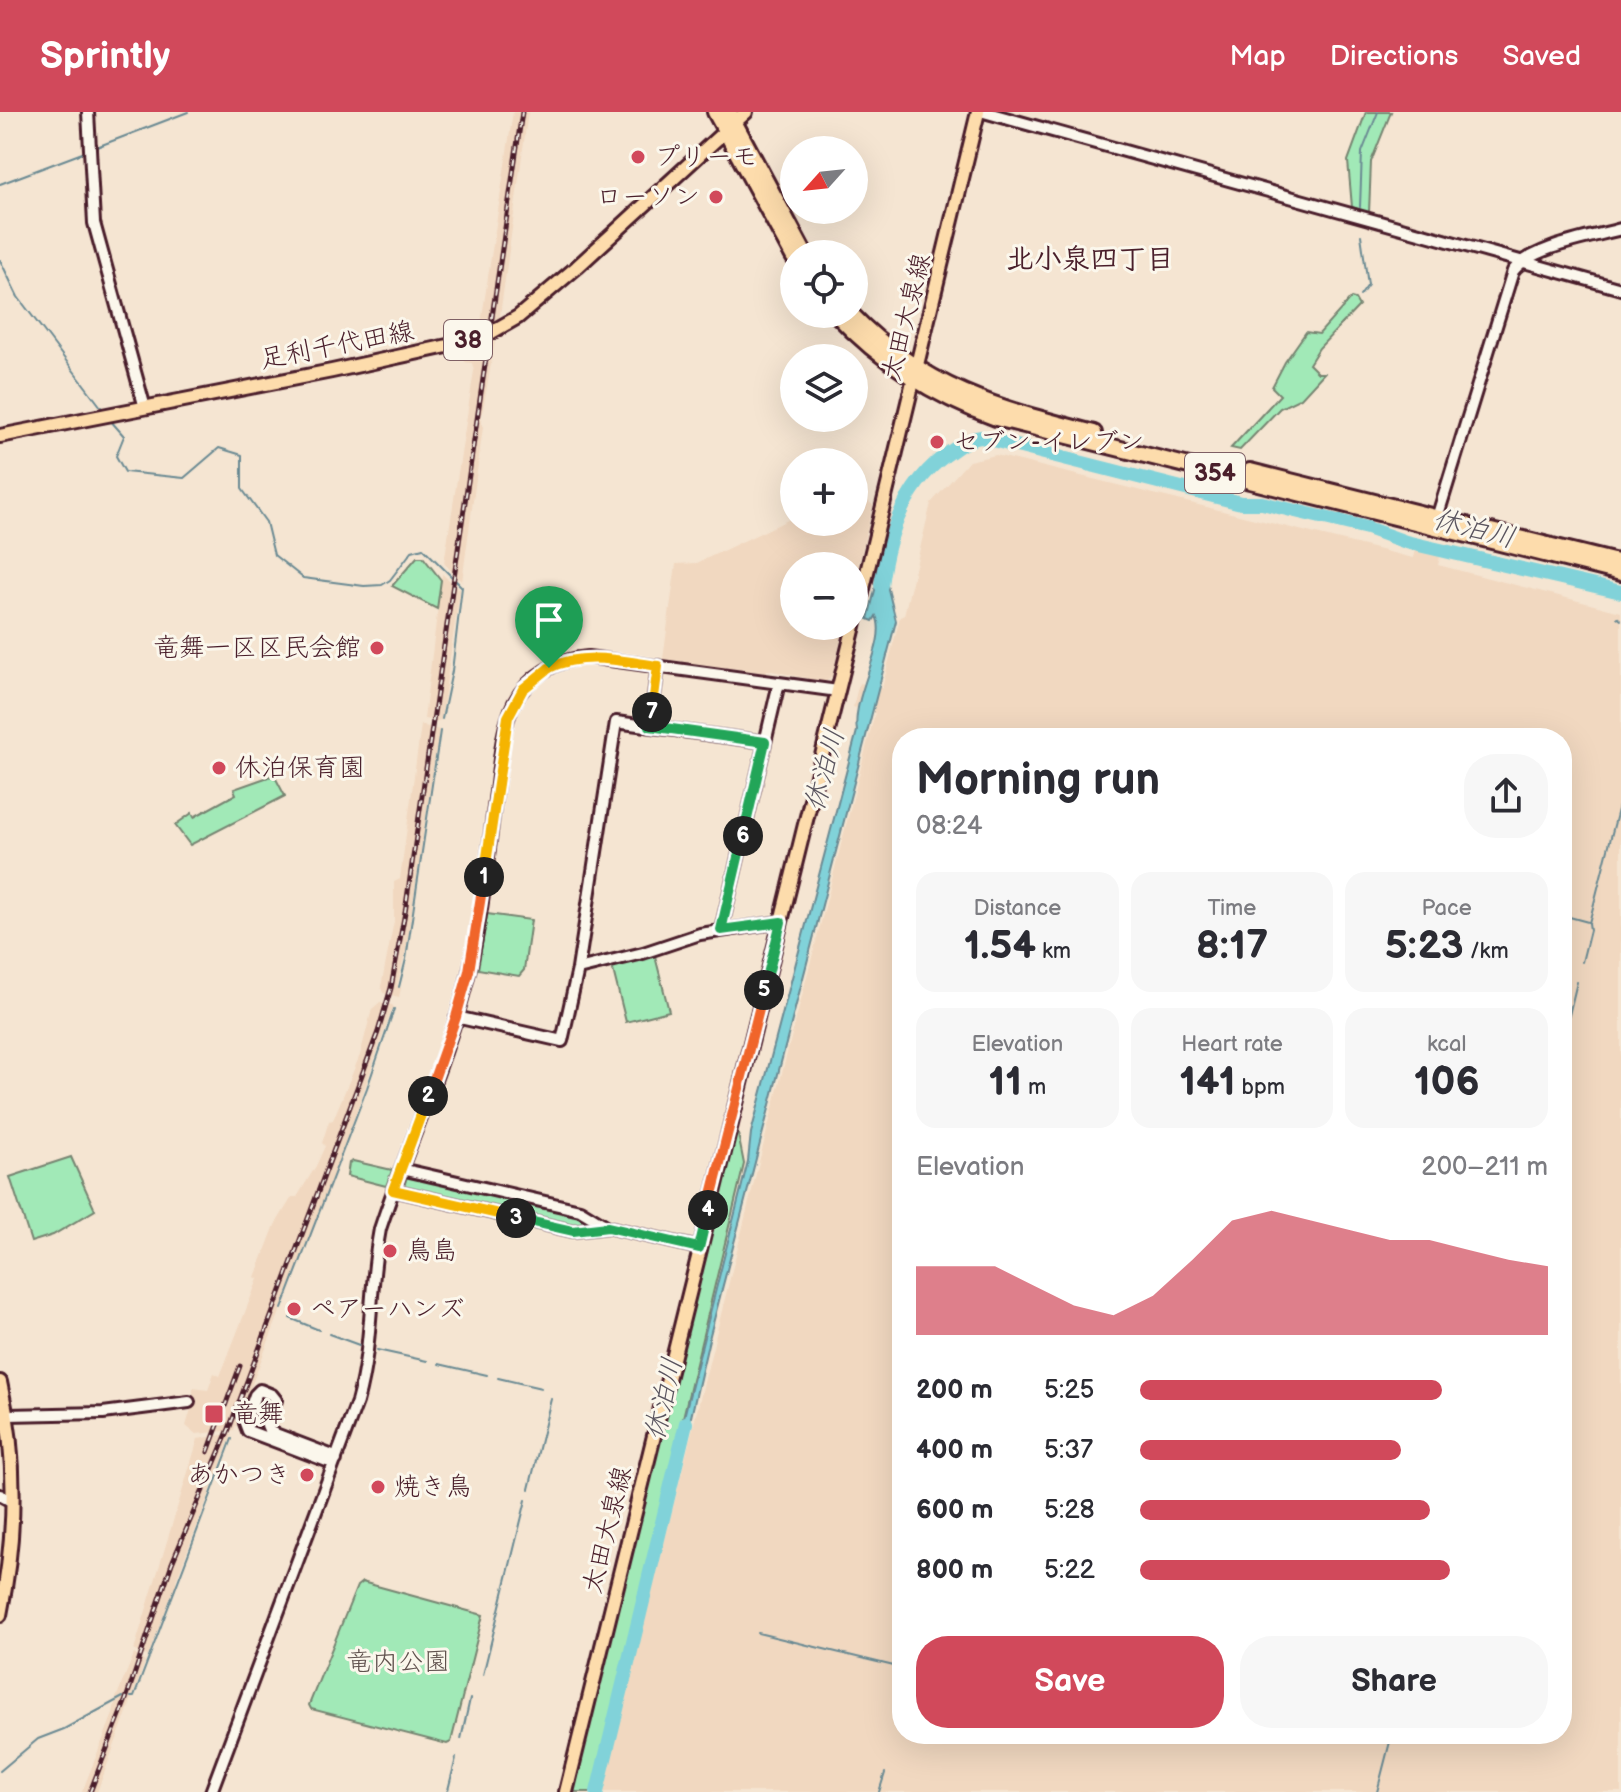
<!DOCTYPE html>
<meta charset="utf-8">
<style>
:root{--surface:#fff;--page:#f7f7f7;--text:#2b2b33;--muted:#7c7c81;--accent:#d1495b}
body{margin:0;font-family:"Balsamiq Sans","Klee One",sans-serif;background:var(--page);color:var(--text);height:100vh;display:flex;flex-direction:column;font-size:30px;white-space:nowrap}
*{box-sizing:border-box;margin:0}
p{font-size:26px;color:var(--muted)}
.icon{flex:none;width:44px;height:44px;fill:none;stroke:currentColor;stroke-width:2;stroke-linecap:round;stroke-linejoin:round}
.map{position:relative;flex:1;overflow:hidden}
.panel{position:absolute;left:892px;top:616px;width:680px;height:1016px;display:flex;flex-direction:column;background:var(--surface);border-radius:32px;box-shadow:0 8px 32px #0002}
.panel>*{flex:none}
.needle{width:52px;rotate:243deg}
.controls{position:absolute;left:780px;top:24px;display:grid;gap:16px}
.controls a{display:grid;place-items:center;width:88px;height:88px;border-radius:50%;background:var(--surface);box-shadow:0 8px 32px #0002;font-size:40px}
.pin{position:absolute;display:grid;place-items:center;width:68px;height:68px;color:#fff;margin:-82px -34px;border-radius:50% 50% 50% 0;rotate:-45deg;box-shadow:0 0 8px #0007}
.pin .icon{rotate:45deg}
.km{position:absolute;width:40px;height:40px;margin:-20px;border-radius:50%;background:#222;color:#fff;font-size:22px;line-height:40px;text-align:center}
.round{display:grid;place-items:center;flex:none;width:84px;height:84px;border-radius:32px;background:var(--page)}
.head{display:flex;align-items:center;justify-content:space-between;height:136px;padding:0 24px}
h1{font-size:44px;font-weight:600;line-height:60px}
.stats{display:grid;grid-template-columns:repeat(3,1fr);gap:12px;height:136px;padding:8px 24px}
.stats div{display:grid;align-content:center;border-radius:20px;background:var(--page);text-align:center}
.stats b{font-size:40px;font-weight:600}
.stats small{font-size:22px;font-weight:400}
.stats p{font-size:22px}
.chart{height:224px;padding:16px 24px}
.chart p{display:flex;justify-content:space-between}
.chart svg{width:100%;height:144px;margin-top:8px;fill:var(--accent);opacity:.7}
.primary-button{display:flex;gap:16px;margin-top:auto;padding:16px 24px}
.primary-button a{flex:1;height:92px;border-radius:32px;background:var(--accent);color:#fff;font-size:32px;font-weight:600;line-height:92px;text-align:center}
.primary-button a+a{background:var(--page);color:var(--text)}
ul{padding:0 24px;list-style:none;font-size:26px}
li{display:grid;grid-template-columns:128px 96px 1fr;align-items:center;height:60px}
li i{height:20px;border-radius:10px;background:var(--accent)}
header{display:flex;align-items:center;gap:48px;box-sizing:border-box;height:112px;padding:0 40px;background:var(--accent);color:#fff}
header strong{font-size:38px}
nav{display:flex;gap:44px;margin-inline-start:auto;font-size:28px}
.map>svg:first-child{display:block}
.built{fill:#f1d8c0;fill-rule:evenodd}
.green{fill:#a1e9b7;stroke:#768471;stroke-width:2}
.water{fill:#81d2d9;stroke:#6b8a93;stroke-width:2}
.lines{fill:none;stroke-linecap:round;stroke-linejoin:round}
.stream{stroke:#6b8a93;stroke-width:2}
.river{stroke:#81d2d9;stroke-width:14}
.minor-casing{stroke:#4a1f2b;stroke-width:16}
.major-casing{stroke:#4a1f2b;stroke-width:18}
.highway-casing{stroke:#4a1f2b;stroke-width:20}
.minor{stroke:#fbf7ec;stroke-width:10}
.major{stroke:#fddcac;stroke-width:12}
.highway{stroke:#fddcac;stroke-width:14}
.rail-casing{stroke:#4a1f2b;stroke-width:5}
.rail{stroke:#fbf7ec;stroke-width:2;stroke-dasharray:6;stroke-linecap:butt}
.split-1-casing{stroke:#fff;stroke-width:16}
.split-2-casing{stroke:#fff;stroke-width:16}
.split-3-casing{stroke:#fff;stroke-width:16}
.split-4-casing{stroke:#fff;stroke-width:16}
.split-5-casing{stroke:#fff;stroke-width:16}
.split-6-casing{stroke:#fff;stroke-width:16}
.split-7-casing{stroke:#fff;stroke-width:16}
.split-8-casing{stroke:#fff;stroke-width:16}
.split-1{stroke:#f5b400;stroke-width:10}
.split-2{stroke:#f0652b;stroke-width:10}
.split-3{stroke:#f5b400;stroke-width:10}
.split-4{stroke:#22a559;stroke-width:10}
.split-5{stroke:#f0652b;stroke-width:10}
.split-6{stroke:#22a559;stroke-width:10}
.split-7{stroke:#22a559;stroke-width:10}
.split-8{stroke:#f5b400;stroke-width:10}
.poi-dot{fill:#d1495b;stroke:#fbf7ec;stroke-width:3}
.labels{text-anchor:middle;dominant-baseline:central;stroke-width:6;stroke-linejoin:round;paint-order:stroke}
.shield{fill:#fbf7ec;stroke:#7f6065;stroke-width:2}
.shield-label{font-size:24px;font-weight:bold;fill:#4a1f2b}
.poi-label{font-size:26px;fill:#4a1f2b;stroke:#fbf7ec;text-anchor:start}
.street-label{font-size:26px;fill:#4a1f2b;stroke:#fbf7ec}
.park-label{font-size:26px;fill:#60524e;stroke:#fbf7ec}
.neighbourhood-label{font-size:28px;font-weight:bold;fill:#4a1f2b;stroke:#fbf7ec}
.water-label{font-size:28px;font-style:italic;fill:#5a555f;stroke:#fbf7ec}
</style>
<header>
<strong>Sprintly</strong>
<nav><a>Map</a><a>Directions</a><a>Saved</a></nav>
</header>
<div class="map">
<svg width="1621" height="1680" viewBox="0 0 1621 1680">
<rect width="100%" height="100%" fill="#f5e5d2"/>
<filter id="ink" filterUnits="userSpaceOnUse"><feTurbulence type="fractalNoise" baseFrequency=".0125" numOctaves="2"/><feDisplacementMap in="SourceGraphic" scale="16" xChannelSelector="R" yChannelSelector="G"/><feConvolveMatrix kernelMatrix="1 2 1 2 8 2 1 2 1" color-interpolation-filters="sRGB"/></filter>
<g filter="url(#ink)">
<path class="built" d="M513,0H528L499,211L480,218Z
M496,224L481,308L483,315L462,470L444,451L474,259L472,251L465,250L463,238Z
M996,343L1413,446L1418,426L1443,433L1438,453L1621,500V1680H602L759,1050L875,601L853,595L859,571L882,576L900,505L904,503L931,391L969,349ZM902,626H1562V1622H902Z
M865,377L866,388L873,393L854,472V454H794V514H844L832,565L825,570L767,558L766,561L663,547L676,452L697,451L794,405V410H854V380Z
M442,462L460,477L441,608L437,609L424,607Z
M421,613L439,618L406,838L397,873L401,876L399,885L383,881L381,875L394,809V770L400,767Z
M380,890L392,893L395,897H392L343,1038L234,1318L196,1322L186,1314L193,1290V1276L208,1278L214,1261L220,1264L258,1167L255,1165L275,1113L292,1085H297L316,1054L325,1034L322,1031L329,1009L333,1008L360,943L372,897Z
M221,1323H232L176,1468V1479H173L148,1544L144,1543L134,1538L198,1327Z
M134,1542L145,1550L130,1592L97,1680H82L113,1602L116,1586Z"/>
<path class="green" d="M1366,0H1391L1371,50L1369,101L1352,95L1348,49Z
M1351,186L1355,187L1359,194L1319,236L1309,252L1318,261H1324L1301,286L1280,296L1240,338L1231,336L1280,283L1272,275L1285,250L1306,220L1319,222Z
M417,445H423L441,468L437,497L392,474Z
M274,663L285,684L190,733L175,713L192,701L194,705L236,682L234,677Z
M487,802L531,808L524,858L519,864L478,857Z
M655,844L669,899L626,910L612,854Z
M737,1017L744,1052L593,1680H573Z
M71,1045L95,1098L53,1123L31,1130L10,1065Z
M353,1049L392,1058L386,1074L347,1064L349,1051Z
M408,1061L569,1098L583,1104L582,1114L574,1116L403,1078Z
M362,1470L483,1503L451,1630L447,1632L311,1597L309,1593L357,1474Z"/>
<path class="water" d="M883,457L896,509L710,1223L685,1331L678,1329L748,1049L751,1021L857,619C851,584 889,529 876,504L873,509L868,507L879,461Z"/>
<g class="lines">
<path class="stream" d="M94,36L188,0
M0,72L85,40
M1360,95L1362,40L1378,0
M0,148L18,185L104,299
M1360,184L1368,173L1361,123
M110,308L124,324L116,344L125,360L184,366L219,336L242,343V377L266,410L274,443L303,466L364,474L382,473L390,468L412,439L423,436L462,475L452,559L442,607
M1617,505L1621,508
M1562,803L1588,810
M1582,850L1590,818L1589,811L1621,686
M399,875L406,847L440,619
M1562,932L1577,870
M282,1197L367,976L394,897
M290,1206L319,1218
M329,1222L359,1233
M377,1238L427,1249
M439,1252L487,1263
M498,1266L541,1276
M529,1377L551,1287
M758,1521L902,1556
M483,1563L526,1388
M131,1585H134L232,1327
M461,1627L470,1587
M0,1659L38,1627L64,1617L123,1585
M448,1678L456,1646
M879,1680L885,1661
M1377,1680L1392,1622"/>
<path class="river" d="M881,473C888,420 906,368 953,338C962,332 970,326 981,325L1217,385L1241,391H1262L1367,416L1406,430L1621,480
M597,1680L686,1311"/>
<g class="minor-casing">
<path id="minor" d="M88,0L94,111L145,296
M984,0L1621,177
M1436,409L1513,159C1531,135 1592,125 1621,117
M650,614L658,554
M721,818L779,571
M578,857L643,841L700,822L781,810
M456,905L562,929L578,857L616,610L765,630
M401,1057L580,1098L608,1115
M393,1078L573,1119L608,1115L699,1136
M260,1278L272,1283L276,1288L267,1313L270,1320L330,1343L336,1348L327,1349L248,1319L245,1311L255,1283Z
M7,1303L103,1301L189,1290
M0,1383L13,1390
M211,1680L357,1290C373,1233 369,1175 380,1117C408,1031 448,948 469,860C483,801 488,740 496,680C500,651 501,618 514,591C528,564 557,547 588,545L838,579"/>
</g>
<g class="major-casing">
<path id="major" d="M0,324L332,259L452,233L490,221L518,205L577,155L746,0
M854,514L978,0
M0,1270C18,1348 16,1425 0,1503
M566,1680L854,514"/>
</g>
<g class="highway-casing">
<path id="highway" d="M715,0L794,146
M729,0L805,142
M836,202C881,250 934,284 996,306L1621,461
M851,202C924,277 997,296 1094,321
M1250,359L1467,413
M1491,419L1621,451"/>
</g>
<use href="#minor" class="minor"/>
<use href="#major" class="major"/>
<use href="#highway" class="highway"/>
<g class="rail-casing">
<path id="rail" d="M208,1340L240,1254
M90,1680L125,1590L172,1451L229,1317L378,920L391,876L405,800L522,0"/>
</g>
<use href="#rail" class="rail"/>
</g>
</g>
<g class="lines" filter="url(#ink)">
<g class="split-1-casing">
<path id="split-1" d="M484,765L508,605L523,577L549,556"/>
</g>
<g class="split-2-casing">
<path id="split-2" d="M428,984L456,905L469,859L484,765"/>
</g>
<g class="split-3-casing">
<path id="split-3" d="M428,984L393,1078L516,1106"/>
</g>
<g class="split-4-casing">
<path id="split-4" d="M516,1106L573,1119L608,1115L699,1136L708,1098"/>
</g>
<g class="split-5-casing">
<path id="split-5" d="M708,1098L764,878"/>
</g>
<g class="split-6-casing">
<path id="split-6" d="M743,724L721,818L781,810L764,878"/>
</g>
<g class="split-7-casing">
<path id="split-7" d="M652,600L650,614L765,630L743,724"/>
</g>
<g class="split-8-casing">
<path id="split-8" d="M549,556C584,539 621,549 658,554L652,600"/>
</g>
<use href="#split-1" class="split-1"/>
<use href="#split-2" class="split-2"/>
<use href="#split-3" class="split-3"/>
<use href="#split-4" class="split-4"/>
<use href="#split-5" class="split-5"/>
<use href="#split-6" class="split-6"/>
<use href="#split-7" class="split-7"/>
<use href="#split-8" class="split-8"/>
</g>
<g class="poi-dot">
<circle cx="638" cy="45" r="8"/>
<circle cx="716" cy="85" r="8"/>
<circle cx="937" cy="330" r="8"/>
<circle cx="377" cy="536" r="8"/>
<circle cx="219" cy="656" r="8"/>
<circle cx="390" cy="1139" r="8"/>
<circle cx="294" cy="1197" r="8"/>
<rect x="204" y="1292" width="20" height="20" rx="4"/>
<circle cx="307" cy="1363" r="8"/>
<circle cx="378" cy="1375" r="8"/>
</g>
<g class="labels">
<g class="shield">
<rect x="444" y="208" width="48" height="40" rx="6"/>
<rect x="1185" y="341" width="60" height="40" rx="6"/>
</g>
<g class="shield-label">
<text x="468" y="228">38</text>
<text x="1215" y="361">354</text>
</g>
<g class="poi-label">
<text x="654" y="45">プリーモ</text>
<text x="700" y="85" text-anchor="end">ローソン</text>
<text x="953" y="330">セブン-イレブン</text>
<text x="361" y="536" text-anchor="end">竜舞一区区民会館</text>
<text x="235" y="656">休泊保育園</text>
<text x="406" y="1139">鳥島</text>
<text x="310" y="1197">ペアーハンズ</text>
<text x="232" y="1302">竜舞</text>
<text x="291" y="1363" text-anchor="end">あかつき</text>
<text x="394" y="1375">焼き鳥</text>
</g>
<g class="street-label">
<text transform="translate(907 205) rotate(-76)">太田大泉線</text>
<text transform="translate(337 234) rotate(-11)">足利千代田線</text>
<text transform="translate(608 1418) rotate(-76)">太田大泉線</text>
</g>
<g class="park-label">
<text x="398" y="1550">竜内公園</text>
</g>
<g class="neighbourhood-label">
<text x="1090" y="147">北小泉四丁目</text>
</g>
<g class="water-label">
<text transform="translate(1474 417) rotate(14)">休泊川</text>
<text transform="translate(825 658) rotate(-75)">休泊川</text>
<text transform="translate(664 1287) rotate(-77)">休泊川</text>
</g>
</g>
</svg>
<div class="controls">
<a><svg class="needle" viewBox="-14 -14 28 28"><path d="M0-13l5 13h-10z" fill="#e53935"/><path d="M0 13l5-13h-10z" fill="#7c7c81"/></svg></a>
<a><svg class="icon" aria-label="locate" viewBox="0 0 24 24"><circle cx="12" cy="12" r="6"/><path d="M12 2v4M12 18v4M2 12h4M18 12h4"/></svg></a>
<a><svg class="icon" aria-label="layers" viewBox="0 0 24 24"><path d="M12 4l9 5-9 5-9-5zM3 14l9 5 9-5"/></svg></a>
<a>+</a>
<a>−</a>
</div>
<div class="pin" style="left:549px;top:556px;background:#1e9e55"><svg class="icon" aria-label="arrive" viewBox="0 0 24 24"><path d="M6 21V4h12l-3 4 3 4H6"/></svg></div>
<b class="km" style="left:484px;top:765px">1</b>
<b class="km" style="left:428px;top:984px">2</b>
<b class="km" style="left:516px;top:1106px">3</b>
<b class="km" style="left:708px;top:1098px">4</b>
<b class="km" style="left:764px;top:878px">5</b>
<b class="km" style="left:743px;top:724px">6</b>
<b class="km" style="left:652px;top:600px">7</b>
<section class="panel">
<div class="head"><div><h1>Morning run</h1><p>08:24</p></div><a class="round"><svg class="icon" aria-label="share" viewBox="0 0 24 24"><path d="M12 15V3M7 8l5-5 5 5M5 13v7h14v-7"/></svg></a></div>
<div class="stats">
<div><p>Distance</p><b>1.54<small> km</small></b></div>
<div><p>Time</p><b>8:17</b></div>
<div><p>Pace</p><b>5:23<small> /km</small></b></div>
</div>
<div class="stats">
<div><p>Elevation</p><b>11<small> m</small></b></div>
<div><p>Heart rate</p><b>141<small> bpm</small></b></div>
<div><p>kcal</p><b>106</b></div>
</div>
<div class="chart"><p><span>Elevation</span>200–211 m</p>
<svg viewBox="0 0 160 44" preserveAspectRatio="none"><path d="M0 44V23L10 23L20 23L30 29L40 35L50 38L60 32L70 21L80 9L90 6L100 9L110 12L120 15L130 15L140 18L150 21L160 23V44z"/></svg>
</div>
<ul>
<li><b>200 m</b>5:25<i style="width:74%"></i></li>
<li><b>400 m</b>5:37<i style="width:64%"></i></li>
<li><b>600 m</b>5:28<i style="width:71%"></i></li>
<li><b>800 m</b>5:22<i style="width:76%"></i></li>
</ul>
<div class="primary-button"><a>Save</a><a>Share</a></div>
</section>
</div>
